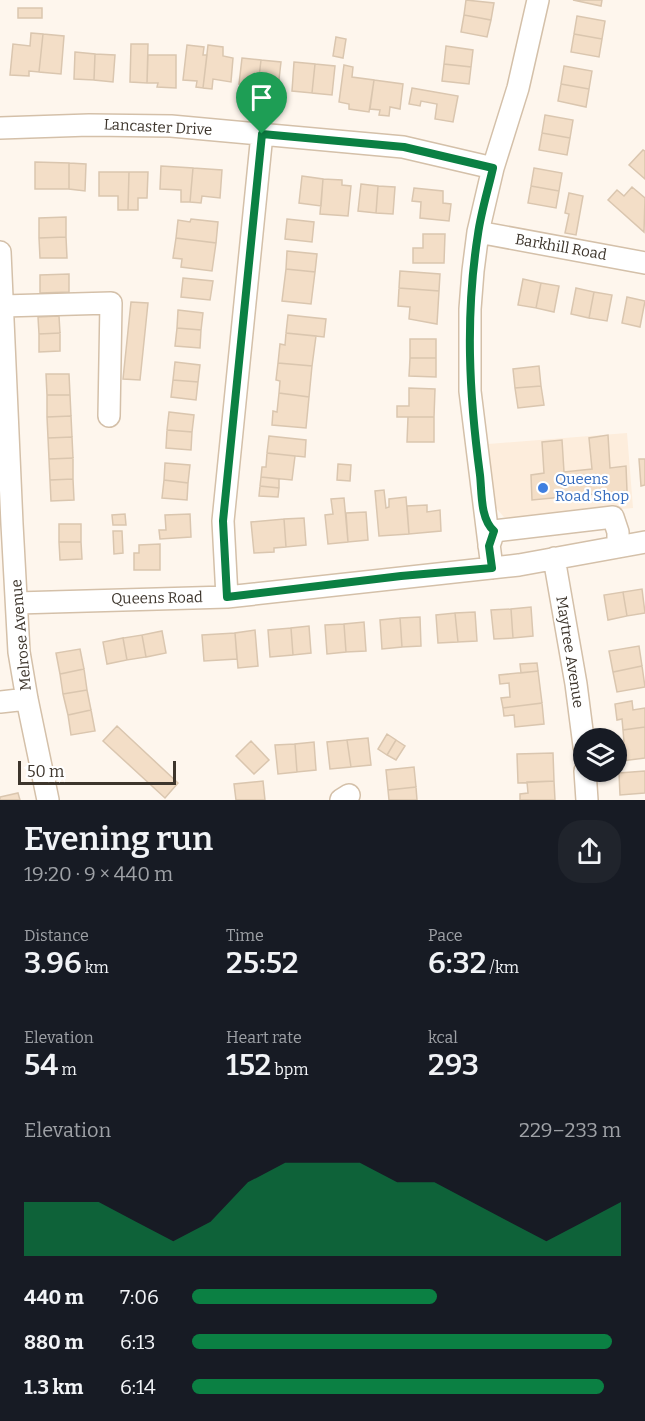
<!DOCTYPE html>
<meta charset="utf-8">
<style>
:root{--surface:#171b24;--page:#20242c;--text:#f1f3f6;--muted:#9ea1a6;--accent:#0b8043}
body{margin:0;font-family:Bitter,serif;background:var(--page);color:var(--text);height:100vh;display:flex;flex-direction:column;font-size:22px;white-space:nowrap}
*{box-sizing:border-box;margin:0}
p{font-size:20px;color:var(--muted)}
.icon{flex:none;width:33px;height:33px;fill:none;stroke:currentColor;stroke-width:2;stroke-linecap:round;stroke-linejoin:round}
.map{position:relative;height:800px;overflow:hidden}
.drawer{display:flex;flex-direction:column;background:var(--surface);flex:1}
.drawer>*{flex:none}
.buttons{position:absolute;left:573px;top:728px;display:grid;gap:12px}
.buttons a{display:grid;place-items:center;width:54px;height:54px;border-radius:50%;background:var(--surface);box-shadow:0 2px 4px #0004;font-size:30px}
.scale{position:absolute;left:18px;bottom:15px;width:158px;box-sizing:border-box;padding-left:6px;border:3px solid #3d352c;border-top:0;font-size:16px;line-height:21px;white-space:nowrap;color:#3d352c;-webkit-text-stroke:4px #fff;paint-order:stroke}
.pin{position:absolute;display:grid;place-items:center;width:51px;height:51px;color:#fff;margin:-62px -26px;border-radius:50% 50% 50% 0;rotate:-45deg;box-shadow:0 0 6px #0007}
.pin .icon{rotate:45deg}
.round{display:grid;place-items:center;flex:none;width:63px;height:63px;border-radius:24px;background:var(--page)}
.overview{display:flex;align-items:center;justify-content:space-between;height:102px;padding:0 24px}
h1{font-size:33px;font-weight:600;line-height:45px}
.metrics{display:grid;grid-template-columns:repeat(3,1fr);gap:9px;height:102px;padding:6px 24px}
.metrics div{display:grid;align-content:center}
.metrics b{font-size:30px;font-weight:600}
.metrics small{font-size:16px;font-weight:400}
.metrics p{font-size:16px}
.chart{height:168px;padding:12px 24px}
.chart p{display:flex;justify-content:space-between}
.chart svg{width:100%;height:108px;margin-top:6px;fill:var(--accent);opacity:.7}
ul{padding:0 24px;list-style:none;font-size:20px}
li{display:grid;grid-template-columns:96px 72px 1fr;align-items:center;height:45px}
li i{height:15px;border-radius:8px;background:var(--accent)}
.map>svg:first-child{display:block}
.built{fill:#fdeddc}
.building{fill:#f3dec7;stroke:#dac6af;stroke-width:1.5}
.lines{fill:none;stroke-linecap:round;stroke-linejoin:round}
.minor-casing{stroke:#d4c0a9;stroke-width:24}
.minor{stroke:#fff;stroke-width:21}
.route-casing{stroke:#fff;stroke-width:12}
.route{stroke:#0b8043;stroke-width:8}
.shop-dot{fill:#3f7fe0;stroke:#fff;stroke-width:2}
.labels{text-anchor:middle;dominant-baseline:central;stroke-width:4.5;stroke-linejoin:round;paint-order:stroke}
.street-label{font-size:15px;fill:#3d352c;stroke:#fff}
.shop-label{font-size:15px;fill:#366cbe;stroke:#fff;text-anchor:start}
</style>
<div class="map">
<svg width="645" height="800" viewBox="0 0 645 800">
<rect width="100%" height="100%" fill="#fef6ed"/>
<path class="built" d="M627,433L633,508L519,519L504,517L494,506L486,446L488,444Z"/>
<path class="building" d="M466,0L494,3L491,20L464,15Z
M573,0H602L601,6Z
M18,8H42V18H18Z
M464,15L491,20L487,37L461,32Z
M577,16L605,21L602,39L574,34Z
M31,33L43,34L39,72L29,71V76L10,75L13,44L30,46Z
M43,34L64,36L61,74L39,72Z
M574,34L602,39L599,57L571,52Z
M336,37L346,39L343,58L333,56Z
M131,44H148L147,83L130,82Z
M187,45L204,47L203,55H207L203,88L196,87L197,81L183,80Z
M208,45L223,47V56L233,58L231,82L213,79L212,89L203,88Z
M446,46L473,50L471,67L444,64Z
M75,52L95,54L94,80L74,79Z
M95,54L115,55L113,82L94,80Z
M148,55H176V88L157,87L158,83H147Z
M242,58L261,60L258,86L239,84Z
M261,60L281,62L278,88L258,86Z
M294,62L315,64L312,93L292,91Z
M315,64L335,66L332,95L312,93Z
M444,64L471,67L469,84L442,81Z
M344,65L353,67L352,77L374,80L369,112L349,109V104L339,102Z
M564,66L592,71L589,89L561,84Z
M374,80L403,84L400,109L390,107L389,116L379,115L380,110L370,109Z
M561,84L589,89L586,107L558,101Z
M412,88L458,96L453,122L435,119L437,104L421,101L420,106L409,104Z
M545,115L573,120L570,138L542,133Z
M542,133L570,138L567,155L539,150Z
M643,150L645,151V179L629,165Z
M35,162L69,163V189H35Z
M69,163L86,164L85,191L69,189Z
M161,166L193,168L190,202H181V190L160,189Z
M193,168L222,170L220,198L202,196L201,203L190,202Z
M534,168L562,173L559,191L531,186Z
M99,172H129L128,210H118V196H99Z
M129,172H148L147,198H138V210H128Z
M302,176L323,179L321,206L299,203Z
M323,179L342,180V185L351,186L348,216L320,214Z
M361,184L378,186L376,213L358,211Z
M378,186L395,187L393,214L376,213Z
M531,186L559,191L556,208L528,203Z
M632,187L645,198L644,232L608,200L617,190L624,196Z
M414,188L443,191V203L451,204L449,221L420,218L421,202L412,201Z
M569,193L583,196L576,235L565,233L569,214L565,213Z
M66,217V237L39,238V218Z
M191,219L218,222L216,243L176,238L178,220L190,222Z
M287,219L314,222L312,242L285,239Z
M423,234H445L444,263H413V248H423Z
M66,237L67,258H40L39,238Z
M176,238L216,243L212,271L181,267L182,259L173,258Z
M287,251L317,254L315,272L286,269Z
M286,269L315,272L311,304L282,301Z
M400,271L440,274L439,291L399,288Z
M69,274V292L40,293V275Z
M183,278L213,281L210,300L181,297Z
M523,279L541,283L536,308L518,305Z
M541,283L559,286L554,312L536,308Z
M399,288L439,291L437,324L409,319L410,307L398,306Z
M576,288L594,292L589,318L571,314Z
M594,292L612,295L607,321L589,318Z
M627,297L645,301L640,327L622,323Z
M131,302L148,303L140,380L123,379Z
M178,310L203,313L201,330L177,328Z
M288,315L326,319L324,337L286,333Z
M59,316L60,333L39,334L38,317Z
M177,328L201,330L200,348L175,346Z
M60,333V351L39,352V334Z
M286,333L316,336L312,366L278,363L280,344L285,345Z
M410,339H436V358H410Z
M410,358H436V377L409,376Z
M175,362L200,365L198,382L173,380Z
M278,363L312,366L309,397L279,393L280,381L276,380Z
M539,366L541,386L515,388L513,369Z
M46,374H69L70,395H47Z
M173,380L198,382L196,400L171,397Z
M541,386L544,405L518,408L515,388Z
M409,388L435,389L434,417H397V406H409Z
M279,393L309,397L306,428L272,425L273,411L277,412Z
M47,395H70L71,416L47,417Z
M169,412L194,415L192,432L167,430Z
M71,416L72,437L48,438L47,417Z
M408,417H434V442H407Z
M167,430L192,432L191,450L166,448Z
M608,435L610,468L626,466L627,491L532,500L531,475L544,473L542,442L562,440L564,472L592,469L589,438Z
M269,436L306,440L305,457L267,453Z
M72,437L73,458L49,459L48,438Z
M267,453L295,456L292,480L261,477L262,467H266Z
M73,458V479L50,480L49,459Z
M639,459H645V485L641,486Z
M165,463L190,465L188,483L164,480Z
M338,464L351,465L350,481L337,480Z
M261,477L279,479V488L260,486Z
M73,479L74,500L51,501L50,480Z
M164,480L188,483L187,500L162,498Z
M260,486L279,488L278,497L259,496Z
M384,490L386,508L389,507V499L406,497L409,534L379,536L375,491Z
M344,498L348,542L328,544L325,515L333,514L331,499Z
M427,505V512L440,510L441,531L409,534L407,506Z
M366,512L368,540L348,542L346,513Z
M125,514L126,525H113L112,515Z
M190,514L191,537L160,539L159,530H166L165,515Z
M304,518L306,545L286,547L284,519Z
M284,519L286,547L274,548V552L254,553L251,522Z
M59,524H81V542H59Z
M113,531H122L123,553L114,554Z
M59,542H81L82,559L60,560Z
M160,544V570H134V553H139V545Z
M642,589L645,613L627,616L623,592Z
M623,592L627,616L608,620L604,595Z
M531,607L533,636L513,638L511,609Z
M511,609L513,638L494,639L491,610Z
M475,612L477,641L458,642L455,613Z
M455,613L458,642L438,643L436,615Z
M420,617L421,646L402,647L400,618Z
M400,618L402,647L382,649L380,620Z
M364,622L366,651L346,652L344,624Z
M344,624L346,652L327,654L325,625Z
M309,626L311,653L293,655L291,628Z
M291,628L293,655L270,657L268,630Z
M255,630L258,666L238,668L235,633Z
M162,631L166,653L146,657L142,635Z
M235,633L237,659L204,661L202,635Z
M142,635L146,657L127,660L123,638Z
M123,638L127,660L107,664L103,642Z
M639,646L642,666L613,672L609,651Z
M80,649L84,669L60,674L56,653Z
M537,663L538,671L521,673L520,664Z
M642,666L645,687L617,692L613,672Z
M84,669L87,690L63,694L60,674Z
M538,671L542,703L503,708L501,698L510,697L509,683L500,684L499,675Z
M87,690L91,710L68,715L63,694Z
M632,701L633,710L645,708V727L623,730L622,719L617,720L615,704Z
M542,703L544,724L515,727L514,715L504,716L503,708Z
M91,710L95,731L71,735L68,715Z
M117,726L178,783L165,798L103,741Z
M645,727V758L622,761L619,743L624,742L623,730Z
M387,734L396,740L387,755L378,749Z
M368,738L371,765L351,767L347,740Z
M347,740L351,767L330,769L327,742Z
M396,740L405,746L396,760L387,755Z
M251,741L269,760L254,774L236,756Z
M314,742L316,770L297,772L295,744Z
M295,744L297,772L278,774L275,745Z
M553,753L554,781L518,783L517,754Z
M414,767L416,787L388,790L386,770Z
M645,771V793L620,795L619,773Z
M263,781L265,800H236L234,784Z
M554,781L555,800H520V794L528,793L527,782Z
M416,787L417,800H389L388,790Z
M18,793L20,800H0V797Z"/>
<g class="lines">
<g class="minor-casing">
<path id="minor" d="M0,128L89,125L171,126L403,147L493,168
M478,232L645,263
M0,252L12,524L19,652L27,699L48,800
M3,306L111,303L109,416
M489,546L494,531L613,517L618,532V547
M554,558L576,684L584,746
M492,568L470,391V309L473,271L478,232L493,168L518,88L538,0
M227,597L223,521L262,134
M17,603L227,597L519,565L645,542
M0,702L27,699
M585,771L587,800
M341,800L349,795"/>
</g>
<use href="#minor" class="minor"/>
</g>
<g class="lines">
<g class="route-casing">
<path id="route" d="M262,134L404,147L493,168C488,190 481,212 478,234C465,316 469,394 480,475C482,492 480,519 494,531L489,546L492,568L401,576L227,597L223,521Z"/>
</g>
<use href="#route" class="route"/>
</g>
<circle class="shop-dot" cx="543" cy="488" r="6"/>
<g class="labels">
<g class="street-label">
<text transform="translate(158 127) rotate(3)">Lancaster Drive</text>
<text transform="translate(561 247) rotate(10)">Barkhill Road</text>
<text transform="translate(157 598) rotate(-1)">Queens Road</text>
<text transform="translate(21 635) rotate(-95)">Melrose Avenue</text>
<text transform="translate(570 652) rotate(81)">Maytree Avenue</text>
</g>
<g class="shop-label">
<text x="555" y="479">Queens<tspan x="555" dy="17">Road Shop</tspan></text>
</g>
</g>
</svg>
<div class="buttons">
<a><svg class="icon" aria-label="layers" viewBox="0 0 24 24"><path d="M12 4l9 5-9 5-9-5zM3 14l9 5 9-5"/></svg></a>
</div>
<div class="scale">50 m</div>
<div class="pin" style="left:262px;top:134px;background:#1e9e55"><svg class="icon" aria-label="arrive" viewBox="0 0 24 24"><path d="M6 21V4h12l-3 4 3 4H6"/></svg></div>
</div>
<section class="drawer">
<div class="overview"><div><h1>Evening run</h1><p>19:20 · 9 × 440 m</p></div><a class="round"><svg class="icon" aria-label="share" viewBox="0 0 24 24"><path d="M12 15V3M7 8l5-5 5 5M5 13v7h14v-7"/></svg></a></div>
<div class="metrics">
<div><p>Distance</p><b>3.96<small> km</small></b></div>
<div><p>Time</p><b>25:52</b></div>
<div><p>Pace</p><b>6:32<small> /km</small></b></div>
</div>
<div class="metrics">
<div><p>Elevation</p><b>54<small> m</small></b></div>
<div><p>Heart rate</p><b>152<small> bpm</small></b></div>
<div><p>kcal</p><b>293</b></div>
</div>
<div class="chart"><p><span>Elevation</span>229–233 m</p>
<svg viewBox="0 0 160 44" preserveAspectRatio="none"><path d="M0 44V22L10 22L20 22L30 30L40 38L50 30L60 14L70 6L80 6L90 6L100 14L110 14L120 22L130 30L140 38L150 30L160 22V44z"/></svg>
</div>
<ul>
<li><b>440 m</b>7:06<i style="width:57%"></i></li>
<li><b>880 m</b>6:13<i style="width:98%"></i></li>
<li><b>1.3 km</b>6:14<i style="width:96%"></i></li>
</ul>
</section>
